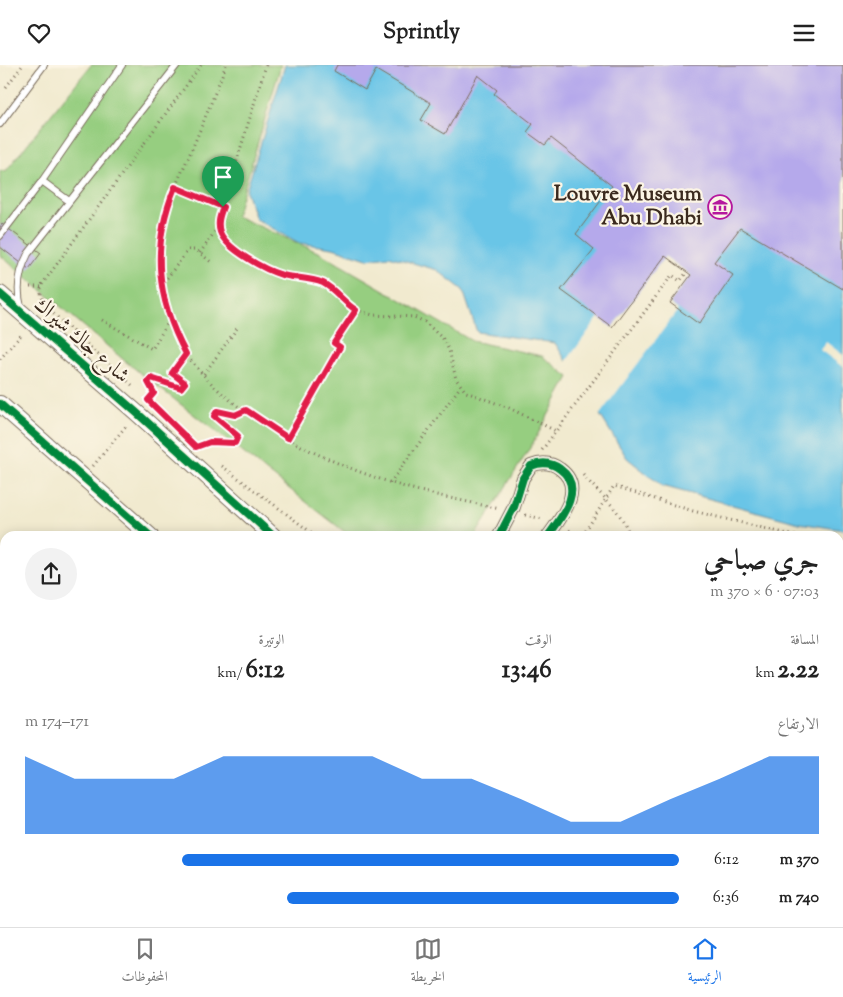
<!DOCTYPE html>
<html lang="ar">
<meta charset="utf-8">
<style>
:root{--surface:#fff;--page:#f2f2f2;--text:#222;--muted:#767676;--line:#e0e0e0;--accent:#1a73e8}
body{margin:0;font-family:"Sorts Mill Goudy",Amiri,serif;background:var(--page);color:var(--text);direction:rtl;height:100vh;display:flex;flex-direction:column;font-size:19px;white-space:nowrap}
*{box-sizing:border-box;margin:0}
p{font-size:16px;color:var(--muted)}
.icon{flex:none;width:28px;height:28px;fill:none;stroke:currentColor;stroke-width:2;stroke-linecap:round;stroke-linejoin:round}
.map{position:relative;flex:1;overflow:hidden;direction:ltr}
.drawer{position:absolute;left:0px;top:466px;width:844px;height:396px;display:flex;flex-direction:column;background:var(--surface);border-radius:15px 15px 0 0;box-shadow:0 2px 12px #0003;direction:rtl}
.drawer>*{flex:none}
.pin{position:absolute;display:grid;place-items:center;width:42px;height:42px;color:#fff;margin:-51px -21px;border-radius:50% 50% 50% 0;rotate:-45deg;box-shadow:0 0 5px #0007}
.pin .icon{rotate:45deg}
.round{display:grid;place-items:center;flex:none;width:52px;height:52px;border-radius:26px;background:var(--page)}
.overview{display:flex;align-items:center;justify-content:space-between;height:85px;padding:0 25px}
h1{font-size:28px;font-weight:700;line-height:38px}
.figures{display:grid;grid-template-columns:repeat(3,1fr);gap:8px;height:85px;padding:5px 25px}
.figures div{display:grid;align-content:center}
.figures b{font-size:25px;font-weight:700}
.figures small{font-size:14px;font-weight:400}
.figures p{font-size:14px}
.chart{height:140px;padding:10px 25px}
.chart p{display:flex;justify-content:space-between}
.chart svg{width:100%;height:90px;margin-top:5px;fill:var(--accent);opacity:.7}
ul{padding:0 25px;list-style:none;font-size:16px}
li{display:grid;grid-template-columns:80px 60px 1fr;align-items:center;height:38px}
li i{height:12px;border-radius:6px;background:var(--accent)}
header{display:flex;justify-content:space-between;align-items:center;height:65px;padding:0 25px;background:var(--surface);font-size:22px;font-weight:700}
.menu{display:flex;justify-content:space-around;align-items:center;height:70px;border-top:1px solid var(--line);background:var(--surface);font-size:14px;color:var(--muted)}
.menu a{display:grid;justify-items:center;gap:2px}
.menu .active{color:var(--accent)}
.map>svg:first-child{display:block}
.green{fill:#96ce80;stroke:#687c4f}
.water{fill:#69c5e7;stroke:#527882}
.pier{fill:#f1eacf}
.building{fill:#b5a9eb}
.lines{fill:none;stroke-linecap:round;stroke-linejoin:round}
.service-casing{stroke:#7b6d5c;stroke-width:8}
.minor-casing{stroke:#7b6d5c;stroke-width:14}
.tertiary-casing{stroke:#7b6d5c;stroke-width:18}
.path{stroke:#7b6d5c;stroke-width:3;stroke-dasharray:1 4;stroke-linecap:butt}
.service{stroke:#fff;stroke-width:6}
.minor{stroke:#fff;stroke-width:12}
.tertiary{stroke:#fff;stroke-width:16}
.cycleway-casing{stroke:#fcf5e5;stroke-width:11}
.cycleway{stroke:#00873e;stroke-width:8}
.route-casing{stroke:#fff;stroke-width:10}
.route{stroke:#e11d48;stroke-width:6}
.labels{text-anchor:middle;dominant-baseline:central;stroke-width:4.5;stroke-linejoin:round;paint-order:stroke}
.poi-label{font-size:21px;font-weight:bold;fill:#3b2a1e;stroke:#fcf5e5;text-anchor:end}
.street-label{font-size:21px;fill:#3b2a1e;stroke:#fcf5e5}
</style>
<header><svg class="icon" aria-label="menu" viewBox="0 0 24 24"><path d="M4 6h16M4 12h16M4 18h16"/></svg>Sprintly<svg class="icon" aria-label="heart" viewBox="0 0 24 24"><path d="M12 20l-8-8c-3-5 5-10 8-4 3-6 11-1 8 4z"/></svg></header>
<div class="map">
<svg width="843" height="862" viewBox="0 0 843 862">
<rect width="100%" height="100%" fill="#fcf5e5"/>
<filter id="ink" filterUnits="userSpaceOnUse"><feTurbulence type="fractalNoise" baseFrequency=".02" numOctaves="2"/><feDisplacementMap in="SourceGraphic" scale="10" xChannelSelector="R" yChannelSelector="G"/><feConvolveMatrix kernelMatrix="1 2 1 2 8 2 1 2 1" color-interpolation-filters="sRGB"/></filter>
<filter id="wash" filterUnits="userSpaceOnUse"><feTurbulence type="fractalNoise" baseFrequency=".0096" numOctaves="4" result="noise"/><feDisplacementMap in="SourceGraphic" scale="20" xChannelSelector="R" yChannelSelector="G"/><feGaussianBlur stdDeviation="1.12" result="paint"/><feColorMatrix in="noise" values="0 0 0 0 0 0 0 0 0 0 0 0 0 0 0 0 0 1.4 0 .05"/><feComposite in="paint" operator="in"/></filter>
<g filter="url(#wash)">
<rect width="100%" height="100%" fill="#f1eacf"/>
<path class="green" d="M91,0H281L236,151L320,188L472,276L542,291L569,312L533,378L475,471H350L125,296L0,190V105L5,107Z"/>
<path class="water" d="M285,0H843V465L799,458L662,421L627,393L555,278L477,267L463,225L437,205L389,191L367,194L333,183L299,178L256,154L246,126Z"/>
<path class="pier" d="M665,191L691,210L670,238L678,245L598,352L565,298L599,252L612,262Z
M826,277L843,290V302L820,285Z"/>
<g id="blocks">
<path class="building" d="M337,0H843V224L740,163L714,197L733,210L699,259L670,238L691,210L665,191L612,262L561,225L594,184L576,169L612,121L551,73L545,80L527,67L533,59L494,29L497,25L478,10L445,69L421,55L431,38L376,5L365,25L334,6Z
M2,159L41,188L29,204L0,182V162Z
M0,665L5,669V858H244L241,862H0Z"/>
</g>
</g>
<g filter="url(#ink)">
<use href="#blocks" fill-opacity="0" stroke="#7b6d5c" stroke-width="1"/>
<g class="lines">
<g class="service-casing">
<path id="service" d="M0,59L44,0
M42,116L69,136
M0,171L42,116L122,0
M21,242C16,223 19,206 28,189L177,0
M839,526L843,524
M799,858L825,862
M769,862V858"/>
</g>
<g class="minor-casing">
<path id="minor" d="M499,471L514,442L523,413L531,401C541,397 551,397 560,404C586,423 561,453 548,471"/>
</g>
<g class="tertiary-casing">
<path id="tertiary" d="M0,229L137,348L273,471
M0,339L150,471
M609,858V862
M692,858V862"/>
</g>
<path class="path" d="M226,0C215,28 204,56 192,84C178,116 161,149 159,185C157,220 165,260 186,289C233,353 315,393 389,417C424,429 463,435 499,444
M266,0L219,154L220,169L225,175L265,203L326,220L342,235L356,245L373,250L414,252L425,257L443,274L449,285L456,314L466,327L509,343L556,366
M6,22L22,1
M175,122L223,141
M200,188L218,162
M161,221L188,185H196L211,197
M30,222H41
M102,255L152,284L169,256
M0,294L23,268
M204,309L238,262
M132,320L46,242L41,231V221L201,0
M147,337L154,328L148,317L151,313L181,323L185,318L172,309L186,289
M288,373L340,282L334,278L355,245
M196,381L210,377L235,378L238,371L214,351L217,346L235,350L246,345
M542,385L672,210L680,216L687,207
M93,401L126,361
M222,401L316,471
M583,410C601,431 621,444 630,471
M390,418L460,322
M525,450L543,454
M569,465L576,469L590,471
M583,470L614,421L693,446L796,471
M770,471L772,466
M839,480L843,481"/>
<use href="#service" class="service"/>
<use href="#minor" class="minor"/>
<use href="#tertiary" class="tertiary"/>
<g class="cycleway-casing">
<path id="cycleway" d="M0,229L137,348L273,471
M0,339L150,471
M499,471L514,442L523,413L531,401C541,397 551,397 560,404C586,423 561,453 548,471"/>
</g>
<use href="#cycleway" class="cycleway"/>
</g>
</g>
<g class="lines" filter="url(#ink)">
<g class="route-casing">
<path id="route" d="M175,122L223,142C220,150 217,158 220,167C226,184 265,205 282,210C295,213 311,213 323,218C335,224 344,238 356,245L334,278L340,282L288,373L246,345L235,350L217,346L214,351L238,371L235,378L210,377L196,382L148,335L154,328L148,317L151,313L181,323L185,318L172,308L186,289C156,233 151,181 175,122Z"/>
</g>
<use href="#route" class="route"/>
</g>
<defs>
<g id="museum-ring" transform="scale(1.25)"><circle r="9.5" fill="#fcf5e5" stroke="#b5179e" stroke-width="1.5"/><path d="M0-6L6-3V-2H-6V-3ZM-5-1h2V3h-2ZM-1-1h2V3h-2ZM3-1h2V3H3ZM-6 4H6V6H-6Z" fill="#b5179e"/></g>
</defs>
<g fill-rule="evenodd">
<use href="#museum-ring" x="720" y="142"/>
</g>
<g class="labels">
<g class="poi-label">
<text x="702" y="130">Louvre Museum<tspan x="702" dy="24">Abu Dhabi</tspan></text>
</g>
<g class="street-label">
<text transform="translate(81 276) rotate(41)">شارع جاك شيراك</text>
</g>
</g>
</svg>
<div class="pin" style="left:223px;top:142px;background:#1e9e55"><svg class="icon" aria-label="arrive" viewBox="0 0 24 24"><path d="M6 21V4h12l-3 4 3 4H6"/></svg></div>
<section class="drawer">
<div class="overview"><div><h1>جري صباحي</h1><p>07:03 · 6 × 370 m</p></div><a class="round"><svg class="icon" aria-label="share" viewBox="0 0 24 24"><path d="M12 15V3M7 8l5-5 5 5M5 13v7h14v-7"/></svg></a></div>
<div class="figures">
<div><p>المسافة</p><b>2.22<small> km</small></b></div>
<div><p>الوقت</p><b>13:46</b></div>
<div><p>الوتيرة</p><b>6:12<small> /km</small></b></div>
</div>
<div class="chart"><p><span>الارتفاع</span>171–174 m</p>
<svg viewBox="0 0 160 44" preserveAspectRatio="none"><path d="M0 44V6L10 17L20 17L30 17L40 6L50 6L60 6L70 6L80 17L90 17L100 27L110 38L120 38L130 27L140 17L150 6L160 6V44z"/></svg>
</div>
<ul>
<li><b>370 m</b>6:12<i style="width:76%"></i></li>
<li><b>740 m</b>6:36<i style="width:60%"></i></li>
</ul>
</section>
</div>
<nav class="menu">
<a class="active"><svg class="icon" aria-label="home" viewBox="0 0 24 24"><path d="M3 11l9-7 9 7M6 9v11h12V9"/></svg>الرئيسية</a>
<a><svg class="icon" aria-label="map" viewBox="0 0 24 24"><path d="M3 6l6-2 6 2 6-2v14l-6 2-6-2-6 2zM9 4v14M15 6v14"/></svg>الخريطة</a>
<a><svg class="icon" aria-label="saved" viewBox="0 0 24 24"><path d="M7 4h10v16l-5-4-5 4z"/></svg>المحفوظات</a>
</nav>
